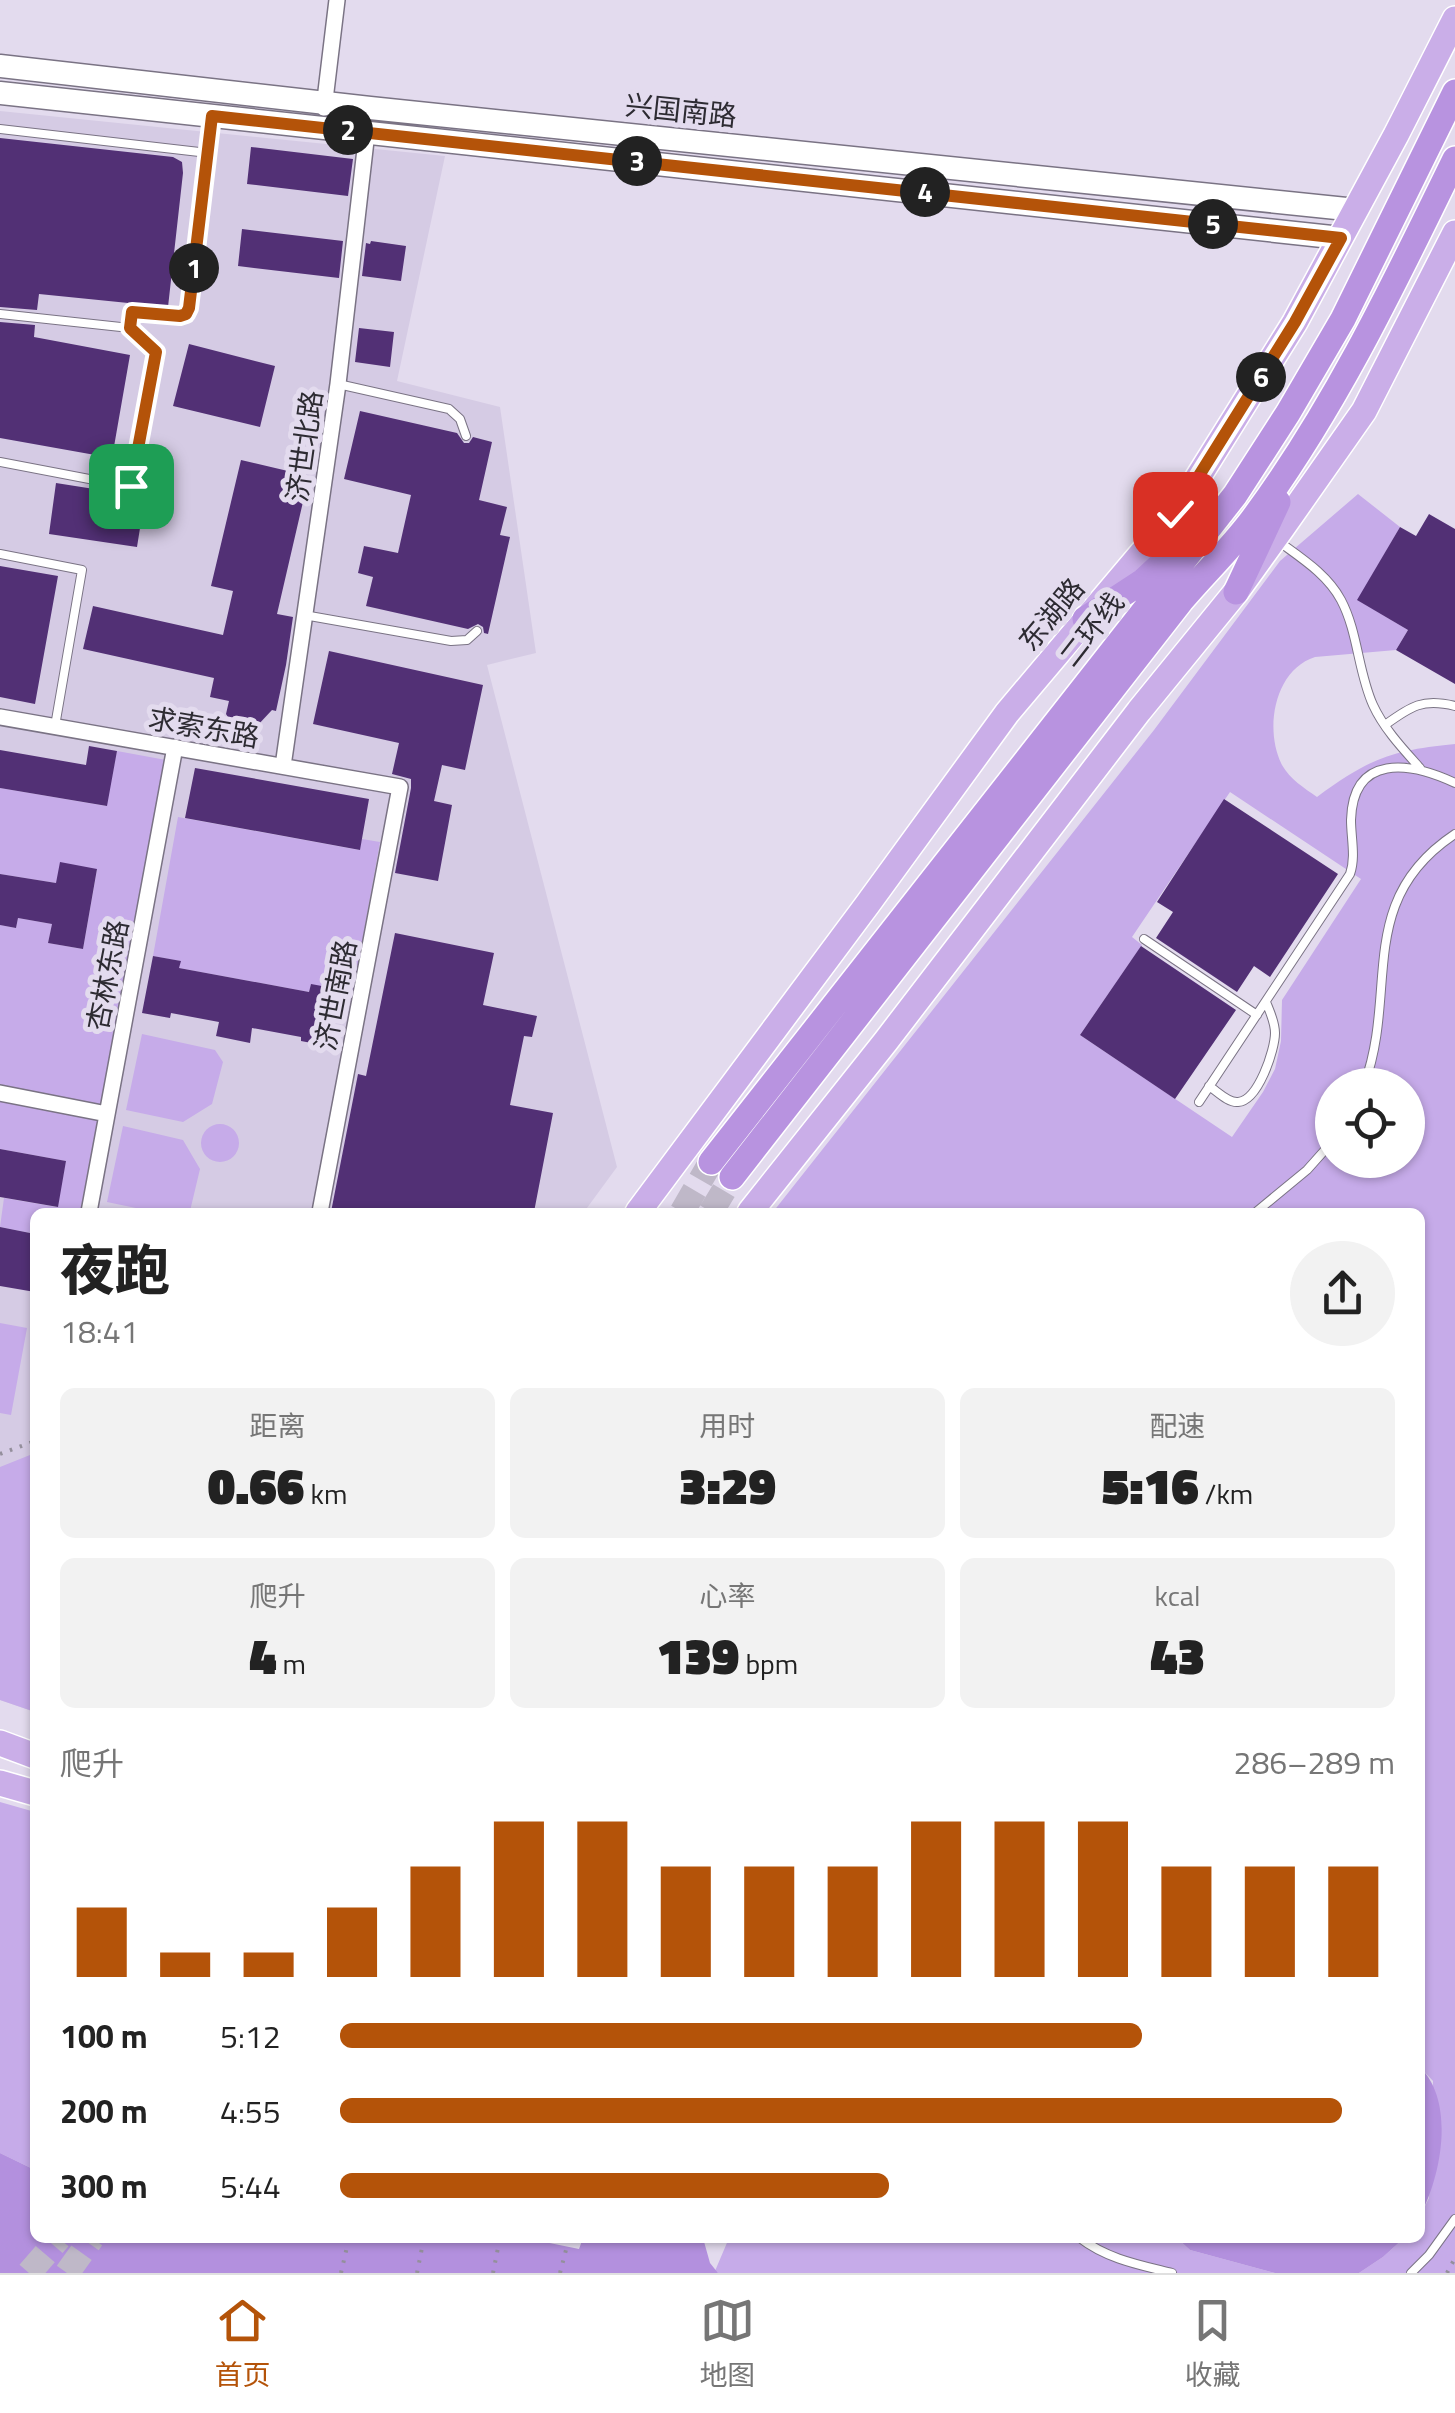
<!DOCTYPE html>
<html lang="zh">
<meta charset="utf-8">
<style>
:root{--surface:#fff;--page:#f2f2f2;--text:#222;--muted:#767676;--line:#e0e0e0;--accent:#b45309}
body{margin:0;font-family:"Titillium Web","Noto Sans SC",sans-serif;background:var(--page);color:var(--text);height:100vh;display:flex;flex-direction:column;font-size:38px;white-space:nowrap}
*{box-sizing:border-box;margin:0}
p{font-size:32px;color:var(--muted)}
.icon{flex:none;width:55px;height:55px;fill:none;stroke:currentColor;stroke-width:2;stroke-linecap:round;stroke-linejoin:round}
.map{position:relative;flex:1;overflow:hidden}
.panel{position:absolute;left:30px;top:1208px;width:1395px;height:1035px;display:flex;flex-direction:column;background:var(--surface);border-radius:15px;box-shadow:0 2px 8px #0004}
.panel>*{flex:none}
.controls{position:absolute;left:1315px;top:1068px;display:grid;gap:20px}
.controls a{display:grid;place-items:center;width:110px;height:110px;border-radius:50%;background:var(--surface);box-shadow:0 2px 8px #0004;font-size:50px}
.pin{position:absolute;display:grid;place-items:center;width:85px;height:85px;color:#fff;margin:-42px;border-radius:20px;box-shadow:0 5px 15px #0006}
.km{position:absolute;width:50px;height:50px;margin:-25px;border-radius:50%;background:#222;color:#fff;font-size:28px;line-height:50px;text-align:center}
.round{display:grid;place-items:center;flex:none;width:105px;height:105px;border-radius:52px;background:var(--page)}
.head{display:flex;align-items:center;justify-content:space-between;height:170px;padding:0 30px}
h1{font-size:55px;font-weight:800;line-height:75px}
.figures{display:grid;grid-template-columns:repeat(3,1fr);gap:15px;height:170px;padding:10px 30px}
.figures div{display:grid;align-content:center;border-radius:15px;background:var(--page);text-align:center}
.figures b{font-size:50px;font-weight:800}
.figures small{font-size:28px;font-weight:400}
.figures p{font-size:28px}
.chart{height:280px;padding:20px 30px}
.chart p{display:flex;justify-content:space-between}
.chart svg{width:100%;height:180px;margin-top:10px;stroke:var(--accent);stroke-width:6}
ul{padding:0 30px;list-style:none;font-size:32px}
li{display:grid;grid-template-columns:160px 120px 1fr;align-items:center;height:75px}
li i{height:25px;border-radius:12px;background:var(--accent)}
.tabs{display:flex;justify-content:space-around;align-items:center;height:140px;border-top:2px solid var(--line);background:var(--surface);font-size:28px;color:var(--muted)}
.tabs a{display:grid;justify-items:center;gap:5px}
.tabs .on{color:var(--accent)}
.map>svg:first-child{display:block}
.built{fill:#d5cbe4}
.green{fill:#c6abe9;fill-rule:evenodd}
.water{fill:#b390de}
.building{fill:#523075}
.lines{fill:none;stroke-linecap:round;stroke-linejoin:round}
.trunk-tunnel{stroke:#bfb8c8;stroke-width:25;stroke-dasharray:25 12;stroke-linecap:butt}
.service-casing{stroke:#7a7384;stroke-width:10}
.minor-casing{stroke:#7a7384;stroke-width:18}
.secondary-casing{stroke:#7a7384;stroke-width:25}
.primary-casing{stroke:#fff;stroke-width:28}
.trunk-casing{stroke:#fff;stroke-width:28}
.path{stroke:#948f9c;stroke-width:4;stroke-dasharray:2.5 8;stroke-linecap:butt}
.service{stroke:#fff;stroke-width:8}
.minor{stroke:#fff;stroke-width:15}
.secondary{stroke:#fff;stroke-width:22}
.primary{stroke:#caaee8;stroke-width:25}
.trunk{stroke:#b893e0;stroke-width:25}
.route-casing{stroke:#fff;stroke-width:20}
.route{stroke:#b45309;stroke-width:12}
.labels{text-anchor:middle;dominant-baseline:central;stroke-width:10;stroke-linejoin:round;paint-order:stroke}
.street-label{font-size:28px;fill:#2d2b32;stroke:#e3dbee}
</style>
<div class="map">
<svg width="1455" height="2273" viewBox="0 0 1455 2273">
<rect width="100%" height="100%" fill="#e3dbee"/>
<path class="built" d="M0,111L445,156L397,381L500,407L536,653L487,665L617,1167L584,1212H35V1712L0,1700Z"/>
<path class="green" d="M1358,494L1400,527L1358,600L1408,630L1396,650L1315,657C1274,670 1264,730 1282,765C1290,779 1304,788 1317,797C1368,759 1392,750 1455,744V2273H1359L1383,2257L1404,2238H1420V2216L1429,2198L1433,2081L1420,2067V1212H773L1154,730L1280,561ZM1230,792L1361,879L1282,1000L1281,1041L1275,1069L1263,1092L1232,1137L1080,1035L1142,945L1132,937ZM1332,1085H1408V1160H1332Z
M117,751L166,760L80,1212H35V1234L0,1227L4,1198L57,1207L66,1161L0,1149V925L16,928L18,918L52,924L48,943L83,949L97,870L56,883L0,874V788L106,806Z
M178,817L359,850L362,839L380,842L353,992L311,985L309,992L179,968L180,961L153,956Z
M142,1034L215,1050L223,1062L212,1104L183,1122L126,1110Z
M201 1143a19 19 0 1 1 38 0a19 19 0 1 1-38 0Z
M123,1126L183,1140L200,1169L190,1211L155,1212L107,1202Z
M0,1323L27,1328L11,1415L0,1413Z
M35,1453L32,1470L35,1471V1712L0,1700V1467Z
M0,1802L35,1812V2170L0,2153Z
M729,2238H1177L1190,2250L1275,2273H718L715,2271Z"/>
<path class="water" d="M1420,2067C1455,2102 1442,2174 1420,2216Z
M0,2153L35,2170V2238H525L579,2249L583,2238H703L710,2263L718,2273H0Z
M1177,2238H1404L1383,2257L1359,2273H1275L1190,2250Z"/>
<path class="building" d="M0,138L173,157L182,162L183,173L168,307L39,294L37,310L0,307Z
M251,147L353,159L348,196L247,184Z
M242,229L343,241L339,278L238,266Z
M371,241L406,246L401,281L362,276L366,243L370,244Z
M0,322L35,325L34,337L130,355L112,458L0,438Z
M359,328L394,332L390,367L355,362Z
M189,344L275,366L260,427L173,406Z
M360,411L457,433L464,443H469L473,437L492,442L479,500L507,507L500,535L510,537L488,634L484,633L483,627L478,624L468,629L366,606L373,577L358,573L364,546L398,553L411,495L344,479Z
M241,460L309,476L277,614L293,617L286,665L276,711L272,710L257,726H244L231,722L226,714L229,701L210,697L214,678L83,649L93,606L223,635L233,591L211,586Z
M56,483L145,497L137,547L49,534Z
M1429,514L1455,529V684L1396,650L1408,630L1357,600L1400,527L1416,536Z
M0,566L58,576L35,704L0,697Z
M329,651L483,685L465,770L442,765L434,801L452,805L438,881L395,873L411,788V779L392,774L399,743L313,724Z
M89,746L117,751L107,806L0,788V750L86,765Z
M195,768L369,799L360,850L185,818Z
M1224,799L1338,874L1270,977L1254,966L1237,992L1156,938L1173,912L1157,902Z
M60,862L97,869L83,949L48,943L52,924L18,918L16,928L0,925V874L56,883Z
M395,933L494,953L483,1005L537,1016L532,1037L524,1036L510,1105L553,1113L534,1212H331L358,1074L366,1076Z
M1141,946L1236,1010L1175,1099L1080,1035Z
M153,956L181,961L179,968L309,992L311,984L338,989L327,1046L301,1041V1037L252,1028L250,1043L216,1036L219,1022L171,1013L170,1018L142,1013Z
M0,1149L66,1161L58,1207L0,1197Z
M0,1227L35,1234V1292L0,1286Z"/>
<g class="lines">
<path class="trunk-tunnel" d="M682,1212L711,1162
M711,1212L732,1177
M29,2273L59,2238
M67,2273L92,2238"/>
<g class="service-casing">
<path id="service" d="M0,129L208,153
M0,314L130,328L133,312L180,316L186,314L190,305L212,118
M338,384L449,409L460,419L466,436
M0,462L131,487L157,352L130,328
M1278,541C1301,558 1327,574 1341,600C1358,632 1358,672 1373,705C1384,729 1403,749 1420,768
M0,554L82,570L55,726
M304,615L451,641L467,640L477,631
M1385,725C1411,706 1423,698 1455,706
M1144,939L1257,1015
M1364,1085C1399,991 1354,901 1455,834
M1209,1086C1217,1091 1228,1103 1238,1102C1258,1101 1275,1050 1275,1033C1275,1022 1270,1012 1266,1002
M1199,1102L1350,874C1356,857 1351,838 1351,820C1353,753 1410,762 1455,783
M1256,1212L1307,1170L1332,1142
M1080,2238C1107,2259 1140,2265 1172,2273
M1411,2273L1429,2255L1455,2219"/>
</g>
<g class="minor-casing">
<path id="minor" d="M324,108L337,0
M0,717L400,787L320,1212
M283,766L338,384L367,132
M0,1093L107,1114
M89,1212L175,747"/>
</g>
<g class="secondary-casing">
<path id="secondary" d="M0,66L370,108L1356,210
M0,93L1341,238"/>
</g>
<g class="primary-casing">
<path id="primary" d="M638,1212L867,905L1007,713L1175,514L1295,322L1396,135L1455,19
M750,1212L886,1041L1139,711L1236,592L1282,528L1364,411L1455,233
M0,1743L35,1756
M0,1783L35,1793"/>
</g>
<g class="trunk-casing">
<path id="trunk" d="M1236,592L1278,502
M1085,619L1143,581L1173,553
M711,1162L1235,495L1288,413L1343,319L1455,92
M732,1177L1181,601C1204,574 1231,548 1252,520C1334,410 1395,282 1455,159"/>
</g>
<path class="path" d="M0,1454L35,1441
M341,2273L349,2238
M417,2273L424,2238
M493,2273L500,2238
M560,2273L567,2246
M1447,2273L1455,2258"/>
<use href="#service" class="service"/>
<use href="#minor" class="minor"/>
<use href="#secondary" class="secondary"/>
<use href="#primary" class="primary"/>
<use href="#trunk" class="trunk"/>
</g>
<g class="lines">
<g class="route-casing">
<path id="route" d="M131,486L156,352L130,328L132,312L180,316L186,314L189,308L212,116L1341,238L1295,322L1175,514"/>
</g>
<use href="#route" class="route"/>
</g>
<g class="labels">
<g class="street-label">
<text transform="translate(681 110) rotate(6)">兴国南路</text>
<text transform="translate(304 446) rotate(-82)">济世北路</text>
<text transform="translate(1051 614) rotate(-50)">东湖路</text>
<text transform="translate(1091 629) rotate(-52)">二环线</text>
<text transform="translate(204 727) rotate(10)">求索东路</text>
<text transform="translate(107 975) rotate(-79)">杏林东路</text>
<text transform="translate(335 995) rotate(-79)">济世南路</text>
</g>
</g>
</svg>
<div class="controls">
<a><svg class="icon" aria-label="locate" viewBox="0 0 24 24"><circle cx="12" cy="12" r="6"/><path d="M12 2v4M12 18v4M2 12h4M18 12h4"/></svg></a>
</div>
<div class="pin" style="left:131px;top:486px;background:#1e9e55"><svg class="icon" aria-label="arrive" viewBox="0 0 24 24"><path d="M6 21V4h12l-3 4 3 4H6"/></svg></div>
<div class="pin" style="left:1175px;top:514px;background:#d93025"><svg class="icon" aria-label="check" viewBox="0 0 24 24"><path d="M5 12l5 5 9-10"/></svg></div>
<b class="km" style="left:194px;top:268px">1</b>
<b class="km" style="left:348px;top:130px">2</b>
<b class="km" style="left:637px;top:161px">3</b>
<b class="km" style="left:925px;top:192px">4</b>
<b class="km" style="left:1213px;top:224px">5</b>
<b class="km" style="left:1261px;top:377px">6</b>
<section class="panel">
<div class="head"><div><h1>夜跑</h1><p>18:41</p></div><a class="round"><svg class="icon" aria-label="share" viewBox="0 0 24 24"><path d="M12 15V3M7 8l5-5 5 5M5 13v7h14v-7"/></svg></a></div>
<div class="figures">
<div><p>距离</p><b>0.66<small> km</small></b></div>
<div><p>用时</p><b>3:29</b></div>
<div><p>配速</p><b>5:16<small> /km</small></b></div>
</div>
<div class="figures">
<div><p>爬升</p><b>4<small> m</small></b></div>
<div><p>心率</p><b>139<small> bpm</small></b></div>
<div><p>kcal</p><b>43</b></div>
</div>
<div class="chart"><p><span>爬升</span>286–289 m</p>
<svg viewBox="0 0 160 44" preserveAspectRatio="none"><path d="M5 44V27M15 44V38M25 44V38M35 44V27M45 44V17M55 44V6M65 44V6M75 44V17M85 44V17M95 44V17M105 44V6M115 44V6M125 44V6M135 44V17M145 44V17M155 44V17"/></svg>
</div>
<ul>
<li><b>100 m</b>5:12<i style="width:76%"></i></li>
<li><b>200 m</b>4:55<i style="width:95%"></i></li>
<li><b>300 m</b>5:44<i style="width:52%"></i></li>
</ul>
</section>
</div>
<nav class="tabs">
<a class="on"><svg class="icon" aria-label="home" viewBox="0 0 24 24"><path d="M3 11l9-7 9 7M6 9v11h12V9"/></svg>首页</a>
<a><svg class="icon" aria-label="map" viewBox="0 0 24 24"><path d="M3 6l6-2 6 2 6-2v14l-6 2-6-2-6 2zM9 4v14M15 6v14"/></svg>地图</a>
<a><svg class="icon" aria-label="saved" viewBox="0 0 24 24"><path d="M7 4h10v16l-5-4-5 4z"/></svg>收藏</a>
</nav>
